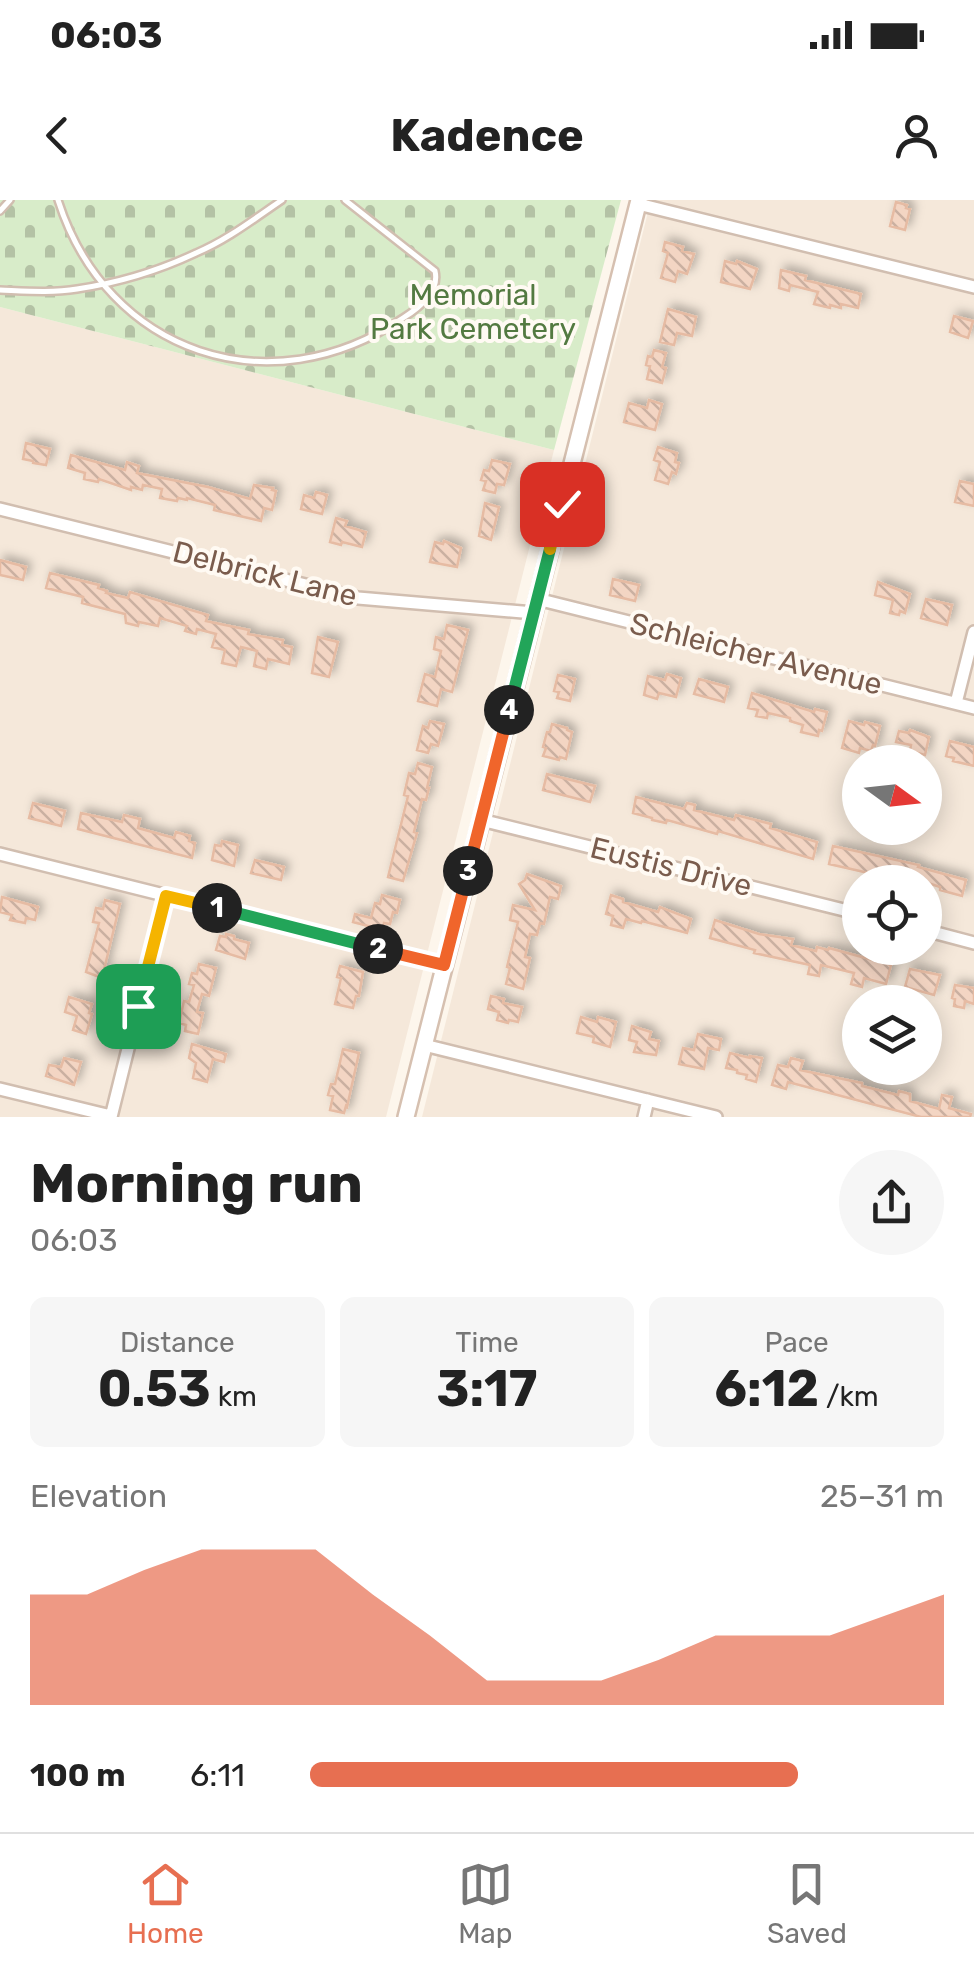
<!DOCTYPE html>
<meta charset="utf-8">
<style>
:root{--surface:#fff;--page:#f6f6f6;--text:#222;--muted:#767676;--line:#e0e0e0;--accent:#e76f51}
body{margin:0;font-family:Rubik,sans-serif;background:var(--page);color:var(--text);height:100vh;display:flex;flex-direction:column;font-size:38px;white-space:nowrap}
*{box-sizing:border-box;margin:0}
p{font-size:32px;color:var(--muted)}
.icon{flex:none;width:55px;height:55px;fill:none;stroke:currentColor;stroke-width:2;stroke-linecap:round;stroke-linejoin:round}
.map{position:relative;height:917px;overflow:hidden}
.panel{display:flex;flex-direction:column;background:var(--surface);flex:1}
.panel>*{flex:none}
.needle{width:65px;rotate:105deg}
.tools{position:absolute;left:842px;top:545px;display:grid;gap:20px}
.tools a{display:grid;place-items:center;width:100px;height:100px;border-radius:50%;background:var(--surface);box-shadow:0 5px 25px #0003;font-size:50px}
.pin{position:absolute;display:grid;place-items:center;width:85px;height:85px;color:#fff;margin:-42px;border-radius:20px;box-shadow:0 5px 15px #0006}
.km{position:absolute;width:50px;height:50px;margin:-25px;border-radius:50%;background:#222;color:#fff;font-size:28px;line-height:50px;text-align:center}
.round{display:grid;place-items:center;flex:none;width:105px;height:105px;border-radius:52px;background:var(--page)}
.overview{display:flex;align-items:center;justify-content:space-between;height:170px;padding:0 30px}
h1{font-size:55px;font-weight:700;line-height:75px}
.figures{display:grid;grid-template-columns:repeat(3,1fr);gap:15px;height:170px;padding:10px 30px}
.figures div{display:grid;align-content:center;border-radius:15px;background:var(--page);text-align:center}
.figures b{font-size:50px;font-weight:700}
.figures small{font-size:28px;font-weight:400}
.figures p{font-size:28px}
.chart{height:280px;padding:20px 30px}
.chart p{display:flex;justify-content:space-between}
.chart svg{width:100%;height:180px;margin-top:10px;fill:var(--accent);opacity:.7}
ul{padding:0 30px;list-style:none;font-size:32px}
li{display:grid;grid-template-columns:160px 120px 1fr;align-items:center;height:75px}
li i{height:25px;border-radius:12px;background:var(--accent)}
.status{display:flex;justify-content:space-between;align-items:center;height:70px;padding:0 50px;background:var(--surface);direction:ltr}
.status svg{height:28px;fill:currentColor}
header{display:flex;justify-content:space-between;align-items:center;height:130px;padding:0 30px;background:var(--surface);font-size:45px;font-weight:700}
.dock{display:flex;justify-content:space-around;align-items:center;height:140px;border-top:2px solid var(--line);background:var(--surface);font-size:28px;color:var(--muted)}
.dock a{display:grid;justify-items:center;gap:5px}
.dock .on{color:var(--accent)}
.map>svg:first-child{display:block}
.residential{fill:#f5e8da;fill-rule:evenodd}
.cemetery{fill:url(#cemetery-stones)}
.building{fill:url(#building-back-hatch);stroke:#e6bba3;stroke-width:2.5;filter:url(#shadow)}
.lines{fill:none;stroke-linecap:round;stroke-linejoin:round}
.service-casing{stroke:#d1beb0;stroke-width:10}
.minor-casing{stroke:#d1beb0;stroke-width:16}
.secondary-casing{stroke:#d6c0b0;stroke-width:20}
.service{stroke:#fff;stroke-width:5}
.minor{stroke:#fff;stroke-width:11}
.secondary{stroke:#fff;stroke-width:15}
.split-1-casing{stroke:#fff;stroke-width:20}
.split-2-casing{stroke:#fff;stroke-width:20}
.split-3-casing{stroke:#fff;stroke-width:20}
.split-4-casing{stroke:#fff;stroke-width:20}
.split-5-casing{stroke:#fff;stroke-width:20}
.split-6-casing{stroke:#fff;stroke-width:20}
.split-1{stroke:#f5b400;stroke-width:12}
.split-2{stroke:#22a559;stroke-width:12}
.split-3{stroke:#f0652b;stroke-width:12}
.split-4{stroke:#f0652b;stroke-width:12}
.split-5{stroke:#22a559;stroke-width:12}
.split-6{stroke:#f5b400;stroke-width:12}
.labels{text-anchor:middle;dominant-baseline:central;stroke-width:8;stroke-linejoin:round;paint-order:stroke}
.park-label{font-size:30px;fill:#537a41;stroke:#fffaf3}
.street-label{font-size:30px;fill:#7a5c4d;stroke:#fffaf3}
</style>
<div class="status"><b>06:03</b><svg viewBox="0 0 49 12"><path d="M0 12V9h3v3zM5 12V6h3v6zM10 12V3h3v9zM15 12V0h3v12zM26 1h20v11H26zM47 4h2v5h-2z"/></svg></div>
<header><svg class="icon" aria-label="back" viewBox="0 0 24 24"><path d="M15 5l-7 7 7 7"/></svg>Kadence<svg class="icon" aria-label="person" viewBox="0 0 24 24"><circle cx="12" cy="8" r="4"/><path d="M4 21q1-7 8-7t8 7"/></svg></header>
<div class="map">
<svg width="974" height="917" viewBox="0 0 974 917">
<defs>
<pattern id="cemetery-stones" width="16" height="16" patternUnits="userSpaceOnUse" patternTransform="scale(2.5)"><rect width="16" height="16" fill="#d8ecc9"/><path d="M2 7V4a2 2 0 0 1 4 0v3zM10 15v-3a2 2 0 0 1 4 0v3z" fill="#b4c2a5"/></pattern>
<pattern id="building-back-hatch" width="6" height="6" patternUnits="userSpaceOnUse" patternTransform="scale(2.5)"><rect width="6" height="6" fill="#f3d5c3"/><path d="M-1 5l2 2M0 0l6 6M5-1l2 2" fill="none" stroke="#cab0a1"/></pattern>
<filter id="shadow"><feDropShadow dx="4.5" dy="-4.5" stdDeviation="5" flood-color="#0004"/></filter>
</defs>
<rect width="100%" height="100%" fill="#fdf6ec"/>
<path class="residential" d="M651,0H974V917H422ZM860,562H925V628H860ZM860,682H925V748H860ZM860,802H925V868H860Z
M0,107L554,250L386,917H0Z"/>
<path class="cemetery" d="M0,0H621L554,250L0,107Z"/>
<path class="building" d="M896,2L907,5L906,8L910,9L905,30L890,26Z
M665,42L683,47L682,51L694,54L687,74L678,71L675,82L661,78L668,53L663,51Z
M725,61L736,64L737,61L757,69L750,89L721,82Z
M781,70L806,76L805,80L861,94L858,108L841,104V108L830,105V108L814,104L818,92L790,85L789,91L779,88Z
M668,109L696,117L692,136L677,133L674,145L660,142Z
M954,116L973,121L968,138L950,132Z
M654,150L666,153L662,167L666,168L662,183L647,179L650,166L646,165L648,156L652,157Z
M649,200L662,204L655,230L624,222L629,203L647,208Z
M26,243L50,249L46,265L33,263V261L23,259Z
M658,247L677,253L675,262L679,263L676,274L672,272L668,284L655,280L660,262L654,260Z
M71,255L125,270L127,262L139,266L137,273L208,287L250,299L254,285L273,288L272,290L276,291L272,310L264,308L261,321L214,310L215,305L187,298V300L178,298L177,301L160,298L162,289L143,285L142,290L131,287V290L99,279L98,282L84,279L85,273L68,268Z
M492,260L510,264L504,285L497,284L495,293L483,290L486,281L481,280L484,270L489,271Z
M960,281L974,284V306L955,302Z
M316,292L327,295L322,314L301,309L304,295L314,298Z
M485,303L499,307L491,340L479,336Z
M336,318L347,321L345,326L366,332L362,347L342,342L341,345L330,342Z
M444,341L461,348L457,367L430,362L435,342L443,344Z
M0,360L26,367L23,380L0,375Z
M50,373L99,385L98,388L107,391L106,393L128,398L130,392L208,415L206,421L249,430L248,434L283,440L282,445L292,447L289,464L268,459L266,469L254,466L257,451L241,447L236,466L222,463L225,450L212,447L216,434L197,429L196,434L185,431L187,426L160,418L158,426L139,422L138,426L126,423L125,414L82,403L83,397L46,388Z
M613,379L639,385L635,401L610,395Z
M878,382L910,394L905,413L900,411L899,415L890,413L893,400L875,395Z
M926,399L952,405L947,425L921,418Z
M447,425L468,430L452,492L441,489L437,506L418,501L425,474L435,477L441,451L434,449L436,437L444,439Z
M318,437L338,442L329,477L312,473Z
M667,474L681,478L676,497L659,493L657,499L644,495L648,476L665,480Z
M558,475L575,479L570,501L557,498L559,492L554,491Z
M699,479L728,487L724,502L694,494Z
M752,493L814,512L815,509L827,512L822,531L819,530L818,536L801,532L803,525L790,521V518L768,513L767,518L756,516L758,510L748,508Z
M430,521L444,524L438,546L431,544L428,553L417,550L423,526L428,528Z
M849,521L864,525L865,522L880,526L875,546L873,545L871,551L860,548L859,553L842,548Z
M552,524L567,528V530L572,532L566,559L560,557L559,560L543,556L546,548L543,547L547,532H550Z
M910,530L929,537L925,555L910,551L911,545L896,542L899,531L909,533Z
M950,541L974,547V566L953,561L954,558L946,556Z
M418,563L432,567L427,588H429L426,600L422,599L414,632L417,633L403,681L388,677L408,596L404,595L409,573L415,574Z
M547,574L595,586L590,602L543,590Z
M636,597L684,609L687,603L695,605L694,610L734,620L736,615L771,624L770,628L817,642L813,659L718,631L717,634L667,620L666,623L652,620V618L633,613Z
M33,603L65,611L61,626L29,618Z
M81,613L122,622L124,615L140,619L138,628L174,638L176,632L190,636L189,641L195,643L192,658L78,629Z
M222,641L238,645L234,666L212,660L215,645L221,646Z
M833,646L919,665L918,667L966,680L962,696L940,690V687L925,682L915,680L914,682H908L829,664Z
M255,660L284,667L281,680L251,673Z
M527,674L561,686L558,699L550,697L544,724L540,723L537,735L530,734L525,757L530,758L523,789L506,784L510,768L507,767L518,722L510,720L513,705L535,710L519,684L525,680Z
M382,695L400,700L397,713L393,712L390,724L384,723L383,730L353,722L355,714L371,718L375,703L380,704Z
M611,695L623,699V702L658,712L660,707L691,719L687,733L642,721L641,723L626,719L623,728L611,725L613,716L606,714Z
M2,697L38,707L35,720L26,718L25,723L10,720L12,715L0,712Z
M105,700L120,704L102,778L86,772L99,723L93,722L96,708L103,709Z
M715,720L759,734L793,739L791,745L816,751L817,747L828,750L829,748L891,765L886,784L864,778L862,787L851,784L854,773L821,765L819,776L808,774L810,765L754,753L755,750L710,738Z
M226,734L234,736V739L249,743L245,759L216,750L220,736L226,737Z
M199,764L216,768L209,796L202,794L197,812L203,813L198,834L185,831L186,825L179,823L184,801L189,802L194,785L189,784L192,773L197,774Z
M340,766L363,772L359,796H356L353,808L335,804L341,778L337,777Z
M910,769L940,775L934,795L905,787Z
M955,785L974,788V804L965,801L964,808L954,806L955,799L952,798Z
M491,796L504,799L503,803L522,807L518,822L509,820L508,823L497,820L499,812L488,809Z
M69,797L92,804L89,813L92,814L86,834L73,830L77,816L65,812Z
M581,817L597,822L598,817L616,822L610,847L593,842L594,837L577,833Z
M632,826L651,832L649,839L659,841L656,855L634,852L637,842L629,840Z
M698,834L721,839L719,850L708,848L704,869L679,864L683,848L694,850Z
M192,844L226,854L224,862L213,859L207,882L193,878L196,863L189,858Z
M343,849L359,853L347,907L346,906L344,913L330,910L333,896L328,895L331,884H335Z
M730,853L750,858V856L762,858L756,882L746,879L747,875L737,873V870L726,868Z
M64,858L81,862L74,885L46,876L49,865L61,867Z
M791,858L803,861L800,870L862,883V886L898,895L899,891L910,894V901L939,909L942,895L952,897L949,908L971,914L970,917H921L788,882L786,889L772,885L778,865L788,867Z"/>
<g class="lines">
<g class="service-casing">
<path id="service" d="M58,0C107,154 270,208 403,118C419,108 440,92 435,71L345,0
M0,11L10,0
M0,90C26,91 52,93 77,89C117,83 160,70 196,53C227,40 254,19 282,0"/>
</g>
<g class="minor-casing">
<path id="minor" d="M638,4L974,87
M0,309L358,398L534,413
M537,399L974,508
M956,503L974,432
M481,620L860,714
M0,654L444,765
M925,730L974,743
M424,845L716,917
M0,889L111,916
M111,917L166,696
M644,917L648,900"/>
</g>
<g class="secondary-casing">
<path id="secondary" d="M406,917L639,0"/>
</g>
<use href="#service" class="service"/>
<use href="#minor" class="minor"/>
<use href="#secondary" class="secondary"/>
</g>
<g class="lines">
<g class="split-1-casing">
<path id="split-1" d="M138,806L166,696L217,708"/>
</g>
<g class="split-2-casing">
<path id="split-2" d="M217,708L378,749"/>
</g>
<g class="split-3-casing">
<path id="split-3" d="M378,749L444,765L468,671"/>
</g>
<g class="split-4-casing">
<path id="split-4" d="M468,671L509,510"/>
</g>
<g class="split-5-casing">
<path id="split-5" d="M509,510L550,349"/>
</g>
<g class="split-6-casing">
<path id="split-6" d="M550,349L562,304"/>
</g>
<use href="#split-1" class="split-1"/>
<use href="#split-2" class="split-2"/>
<use href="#split-3" class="split-3"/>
<use href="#split-4" class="split-4"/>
<use href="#split-5" class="split-5"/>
<use href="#split-6" class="split-6"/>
</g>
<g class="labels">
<g class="park-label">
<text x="473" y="95">Memorial<tspan x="473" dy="34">Park Cemetery</tspan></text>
</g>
<g class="street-label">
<text transform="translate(265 374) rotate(14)">Delbrick Lane</text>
<text transform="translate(756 454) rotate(14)">Schleicher Avenue</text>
<text transform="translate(671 667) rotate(14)">Eustis Drive</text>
</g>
</g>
</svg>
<div class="tools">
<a><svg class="needle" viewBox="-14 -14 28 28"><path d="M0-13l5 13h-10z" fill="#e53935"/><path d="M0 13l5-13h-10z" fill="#767676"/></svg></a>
<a><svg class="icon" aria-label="locate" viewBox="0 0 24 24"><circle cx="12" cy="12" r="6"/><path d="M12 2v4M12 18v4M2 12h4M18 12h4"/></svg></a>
<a><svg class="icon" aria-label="layers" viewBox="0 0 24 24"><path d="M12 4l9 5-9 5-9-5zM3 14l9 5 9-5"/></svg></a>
</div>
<div class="pin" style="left:138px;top:806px;background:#1e9e55"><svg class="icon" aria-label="arrive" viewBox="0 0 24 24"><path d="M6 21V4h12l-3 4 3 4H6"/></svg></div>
<div class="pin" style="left:562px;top:304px;background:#d93025"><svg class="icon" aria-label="check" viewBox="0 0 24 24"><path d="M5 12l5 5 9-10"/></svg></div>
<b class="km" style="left:217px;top:708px">1</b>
<b class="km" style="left:378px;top:749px">2</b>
<b class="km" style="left:468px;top:671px">3</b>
<b class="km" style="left:509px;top:510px">4</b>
</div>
<section class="panel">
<div class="overview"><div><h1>Morning run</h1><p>06:03</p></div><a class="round"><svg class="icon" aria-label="share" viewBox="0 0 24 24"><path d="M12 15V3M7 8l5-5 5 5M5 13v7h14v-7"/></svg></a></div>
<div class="figures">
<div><p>Distance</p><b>0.53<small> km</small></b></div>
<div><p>Time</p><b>3:17</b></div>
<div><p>Pace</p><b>6:12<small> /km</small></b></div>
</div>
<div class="chart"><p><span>Elevation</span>25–31 m</p>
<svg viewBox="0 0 160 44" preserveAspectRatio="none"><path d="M0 44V17L10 17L20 11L30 6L40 6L50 6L60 17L70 27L80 38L90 38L100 38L110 33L120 27L130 27L140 27L150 22L160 17V44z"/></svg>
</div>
<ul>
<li><b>100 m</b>6:11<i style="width:77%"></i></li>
</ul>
</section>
<nav class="dock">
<a class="on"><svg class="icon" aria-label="home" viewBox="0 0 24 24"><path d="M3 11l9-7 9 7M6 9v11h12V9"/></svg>Home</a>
<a><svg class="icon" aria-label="map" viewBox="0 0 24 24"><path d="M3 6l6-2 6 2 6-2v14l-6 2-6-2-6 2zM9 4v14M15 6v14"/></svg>Map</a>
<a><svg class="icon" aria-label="saved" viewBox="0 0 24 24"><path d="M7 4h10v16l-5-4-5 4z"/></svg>Saved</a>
</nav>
